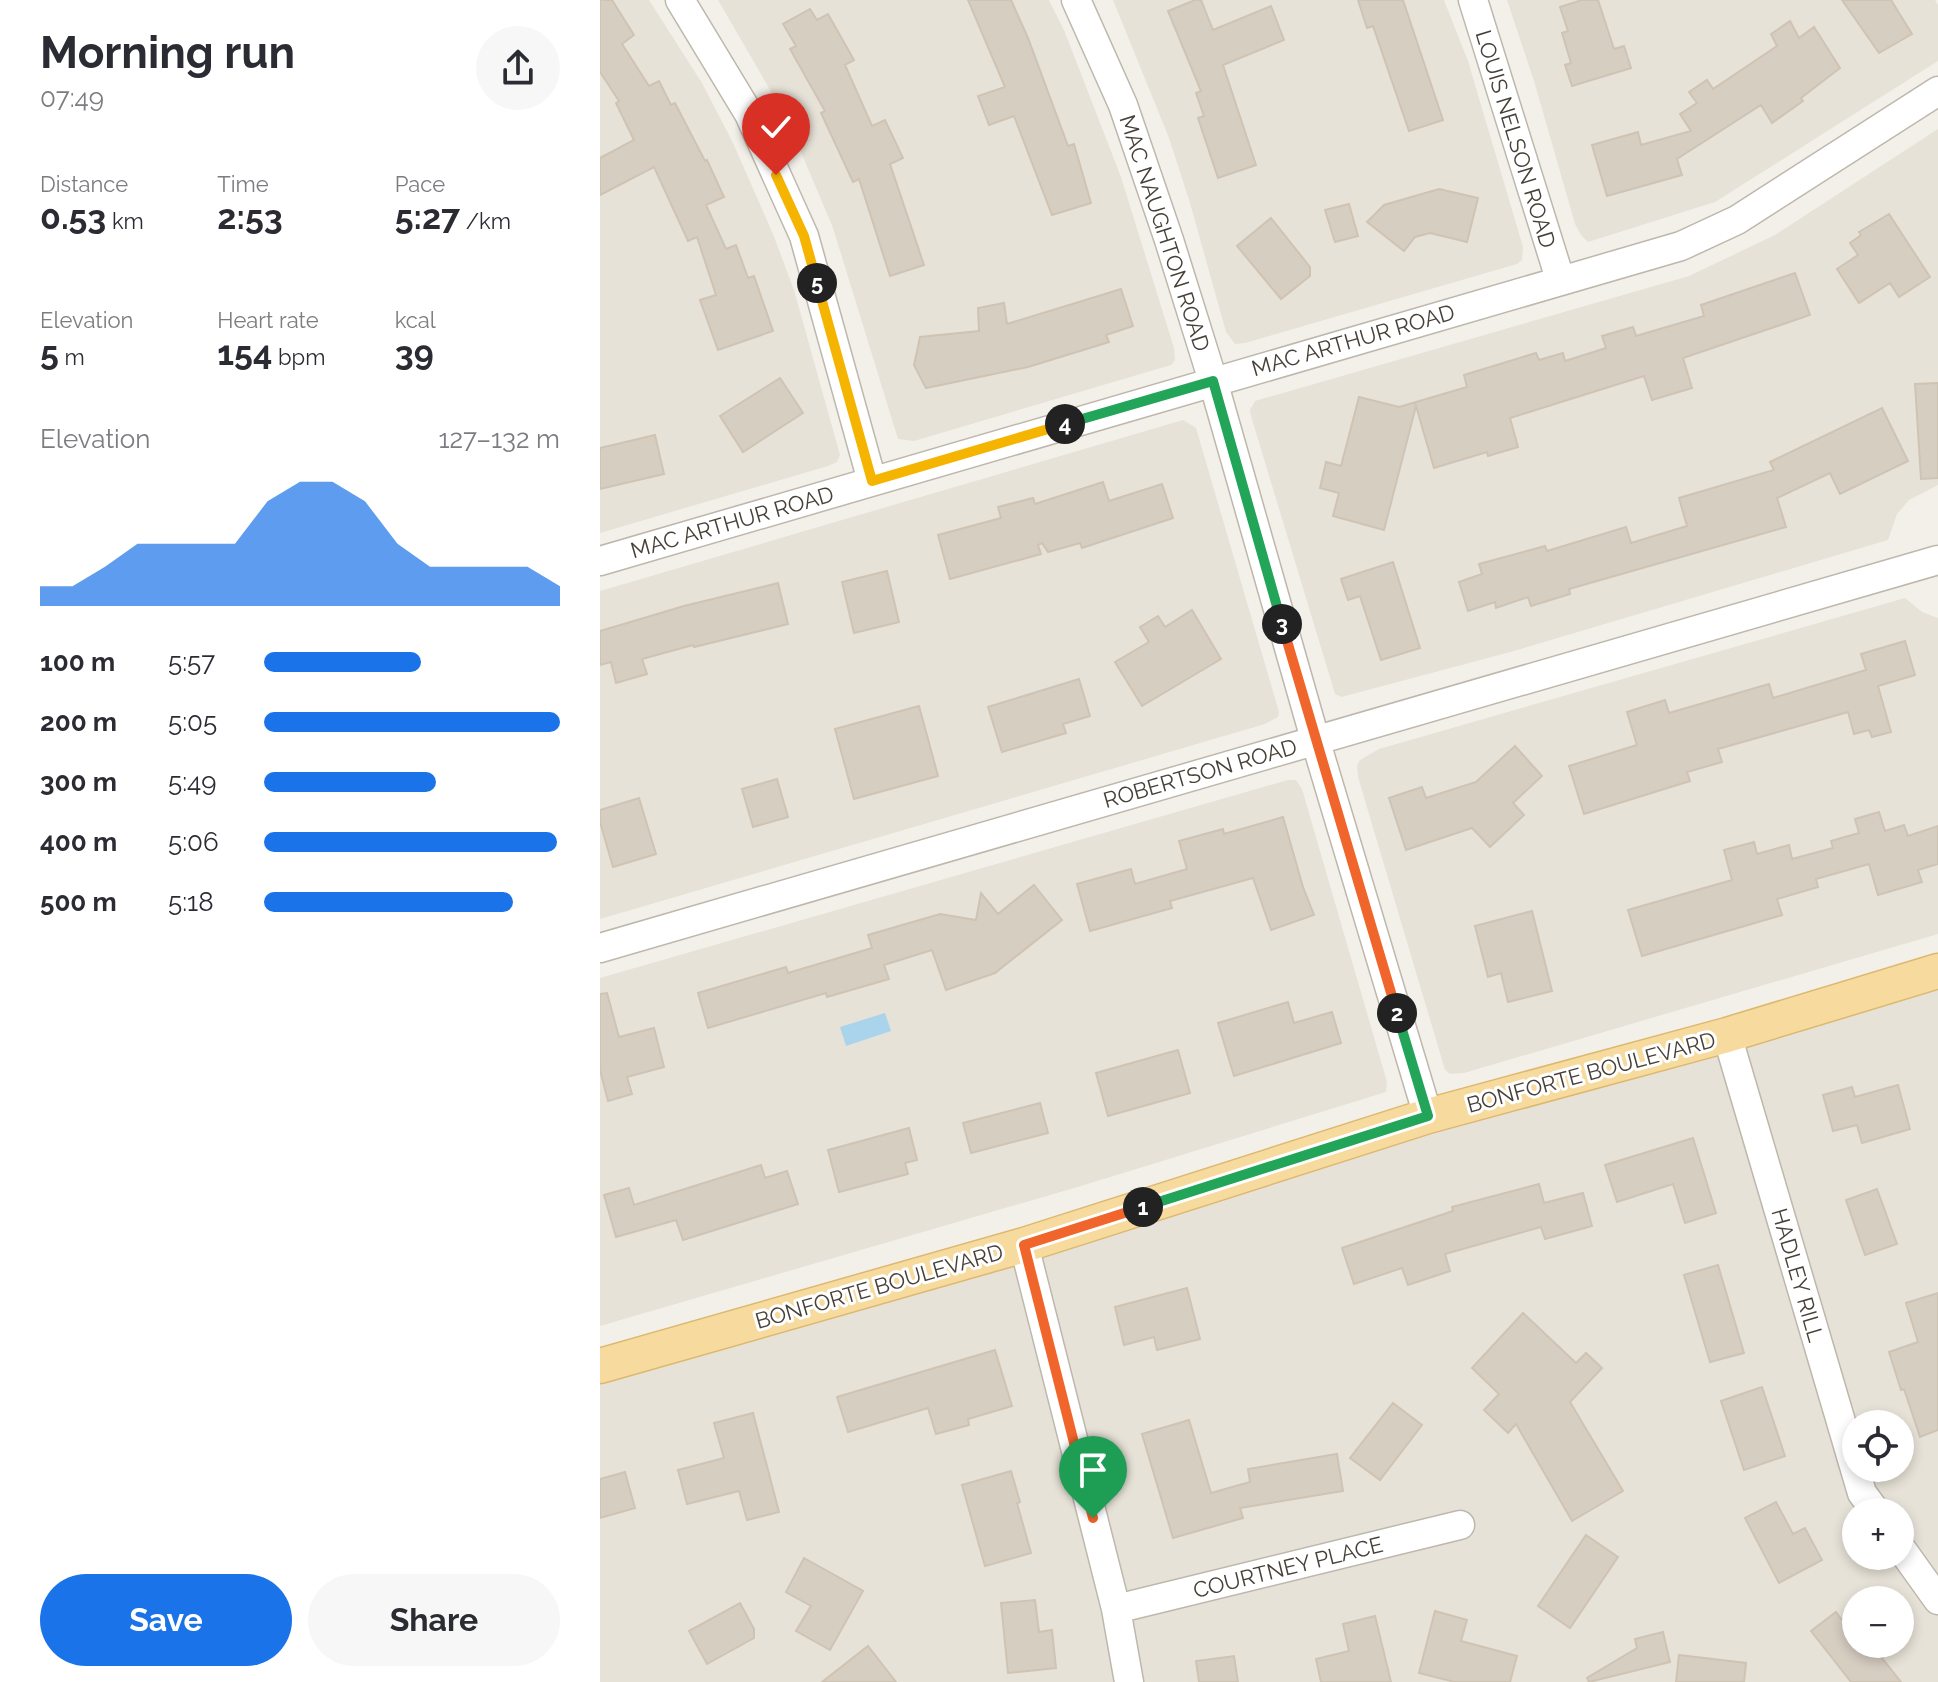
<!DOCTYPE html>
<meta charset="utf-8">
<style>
:root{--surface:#fff;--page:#f7f7f7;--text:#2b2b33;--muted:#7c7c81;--accent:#1a73e8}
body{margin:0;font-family:Raleway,sans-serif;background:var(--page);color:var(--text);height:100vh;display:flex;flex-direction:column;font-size:30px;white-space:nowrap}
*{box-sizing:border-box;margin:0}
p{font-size:26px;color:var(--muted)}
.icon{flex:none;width:44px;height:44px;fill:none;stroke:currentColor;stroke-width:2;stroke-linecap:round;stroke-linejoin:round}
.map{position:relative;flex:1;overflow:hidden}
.side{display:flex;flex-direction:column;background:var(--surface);width:600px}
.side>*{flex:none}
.controls{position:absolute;left:1242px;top:1410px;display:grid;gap:16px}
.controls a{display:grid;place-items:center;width:72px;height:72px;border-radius:50%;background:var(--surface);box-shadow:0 4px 12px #0003;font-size:40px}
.pin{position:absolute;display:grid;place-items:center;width:68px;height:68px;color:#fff;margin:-82px -34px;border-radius:50% 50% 50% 0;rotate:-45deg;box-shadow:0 0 8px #0007}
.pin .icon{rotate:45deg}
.km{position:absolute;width:40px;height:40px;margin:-20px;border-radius:50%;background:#222;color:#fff;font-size:22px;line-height:40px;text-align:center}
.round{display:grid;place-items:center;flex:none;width:84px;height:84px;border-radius:42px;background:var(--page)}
.headline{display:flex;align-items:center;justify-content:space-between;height:136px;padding:0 40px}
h1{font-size:44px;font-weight:700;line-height:60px}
.metrics{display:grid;grid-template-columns:repeat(3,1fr);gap:12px;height:136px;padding:8px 40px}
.metrics div{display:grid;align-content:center}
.metrics b{font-size:34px;font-weight:700}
.metrics small{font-size:22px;font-weight:400}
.metrics p{font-size:22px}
.chart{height:224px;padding:16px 40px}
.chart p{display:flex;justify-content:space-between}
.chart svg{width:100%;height:144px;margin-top:8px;fill:var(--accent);opacity:.7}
.cta{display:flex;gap:16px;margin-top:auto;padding:16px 40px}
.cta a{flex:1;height:92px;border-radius:48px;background:var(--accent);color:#fff;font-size:32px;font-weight:700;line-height:92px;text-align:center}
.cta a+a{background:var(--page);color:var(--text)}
ul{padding:0 40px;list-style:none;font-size:26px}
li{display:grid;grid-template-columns:128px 96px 1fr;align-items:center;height:60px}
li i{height:20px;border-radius:10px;background:var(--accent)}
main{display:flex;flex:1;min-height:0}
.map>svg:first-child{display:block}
.residential{fill:#e7e2d7;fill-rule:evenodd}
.water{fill:#aad3ec}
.building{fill:#d7cec2;stroke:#cfc3b3;stroke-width:2}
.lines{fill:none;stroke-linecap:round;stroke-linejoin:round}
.minor-casing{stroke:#beb7ac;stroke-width:31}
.major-casing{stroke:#dcb86f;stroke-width:37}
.minor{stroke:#fff;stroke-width:28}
.major{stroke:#f7db9e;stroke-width:34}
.split-1-casing{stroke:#fff;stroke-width:16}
.split-2-casing{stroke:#fff;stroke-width:16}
.split-3-casing{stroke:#fff;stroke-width:16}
.split-4-casing{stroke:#fff;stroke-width:16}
.split-5-casing{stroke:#fff;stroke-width:16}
.split-6-casing{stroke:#fff;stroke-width:16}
.split-1{stroke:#f0652b;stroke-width:10}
.split-2{stroke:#22a559;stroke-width:10}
.split-3{stroke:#f0652b;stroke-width:10}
.split-4{stroke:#22a559;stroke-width:10}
.split-5{stroke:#f5b400;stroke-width:10}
.split-6{stroke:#f5b400;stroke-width:10}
.labels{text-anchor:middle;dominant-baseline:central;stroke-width:6;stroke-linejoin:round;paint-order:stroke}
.street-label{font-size:22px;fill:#474038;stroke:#fff}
</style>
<main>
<section class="side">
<div class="headline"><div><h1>Morning run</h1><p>07:49</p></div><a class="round"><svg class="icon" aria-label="share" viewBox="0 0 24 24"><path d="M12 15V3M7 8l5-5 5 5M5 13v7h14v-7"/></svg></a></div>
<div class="metrics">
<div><p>Distance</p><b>0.53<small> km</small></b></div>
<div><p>Time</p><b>2:53</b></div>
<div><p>Pace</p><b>5:27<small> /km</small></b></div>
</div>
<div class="metrics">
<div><p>Elevation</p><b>5<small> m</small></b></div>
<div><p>Heart rate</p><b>154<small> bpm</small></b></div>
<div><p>kcal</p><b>39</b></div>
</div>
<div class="chart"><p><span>Elevation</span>127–132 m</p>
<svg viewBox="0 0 160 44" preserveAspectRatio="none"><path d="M0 44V38L10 38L20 32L30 25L40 25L50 25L60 25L70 12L80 6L90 6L100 12L110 25L120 32L130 32L140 32L150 32L160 38V44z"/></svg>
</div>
<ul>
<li><b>100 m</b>5:57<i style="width:53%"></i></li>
<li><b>200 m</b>5:05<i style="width:100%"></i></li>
<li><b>300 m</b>5:49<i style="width:58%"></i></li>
<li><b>400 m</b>5:06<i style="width:99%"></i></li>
<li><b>500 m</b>5:18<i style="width:84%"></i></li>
</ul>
<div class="cta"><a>Save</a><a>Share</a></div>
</section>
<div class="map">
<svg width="1338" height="1682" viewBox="0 0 1338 1682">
<rect width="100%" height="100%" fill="#f3f0e9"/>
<path class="residential" d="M0,0H49L102,83L133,143L173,234L194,290L240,455L237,462L228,466L0,533Z
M118,0H449L464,30L521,177L574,348L575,360L571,365L314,441L298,439L233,228L198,145L169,88Z
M513,0H844L868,61L923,247L922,260L917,264L645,343L635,344L626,332L590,203L569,138Z
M907,0H1335L1338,5V61L1115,202L988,242L981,235L975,224L934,81Z
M1338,129V485L1309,500L1297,514L1288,540L914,651L749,695L741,697L735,694L651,416L650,410L655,401L1089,276L1175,235Z
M583,420L596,428L679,712L678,717L665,724L0,919V591Z
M1305,598L1322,612L1338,618V934L864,1073L850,1074L845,1070L758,777L757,765L760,760L779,749Z
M688,780H696L702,789L787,1082L786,1092L481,1186L0,1326V978Z
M1338,990V1682H0V1347L828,1116ZM1256,1424H1300V1468H1256ZM1256,1512H1300V1556H1256ZM1256,1600H1300V1644H1256Z"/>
<path class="water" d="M285,1013L291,1031L246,1046L240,1027Z"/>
<path class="building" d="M0,0H12L34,35L22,44L49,86L59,81L71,105L75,103L105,161L107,160L124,197L106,205L126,249L136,245L148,278L154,276L173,331L118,350L100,300L116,295L97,237L88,241L54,167L0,195V158L34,140L16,103L19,101L0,72Z
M368,0H411L428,38L468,146L474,144L491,203L452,215L414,116L389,125L378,96L405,87Z
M595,0H601L613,30L671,6L684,40L623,65L656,165L618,178L598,118L604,116L596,93L601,91L568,11Z
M758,0H803L843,120L809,131L773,26L767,28Z
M982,0H998L1014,49L1024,46L1031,68L972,86L965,65L971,63L962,33L968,31L960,7Z
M1242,0H1291L1312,34L1279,53Z
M210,9L217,20L228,14L254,60L245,65L272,126L285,120L303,158L290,164L324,265L290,276L259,179L253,182L221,113L225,111L190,49L196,46L183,24Z
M1190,21L1199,38L1214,27L1240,68L1201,98L1203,101L1172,123L1161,105L1077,159L1082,175L1007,196L992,145L1038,132L1041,145L1091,131L1080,114L1097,103L1089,92L1107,80L1113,89L1177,46L1171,34Z
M839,189L878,198L867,242L830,233L815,237L804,251L767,222L784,205Z
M749,204L758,236L735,242L725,210Z
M1289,214L1330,277L1299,297L1290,283L1259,303L1237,269L1258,255L1250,243L1261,235L1259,232Z
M671,218L710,267V276L681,299L637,246Z
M1195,273L1210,315L1083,358L1092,388L1052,400L1044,376L910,418L918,447L888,456L887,452L834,468L816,406L784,530L733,516L739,493L720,488L726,462L741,466L759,397L799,407L867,387L864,375L936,353L939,360L963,353L965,361L1006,348L1002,336L1033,327L1036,336L1104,316L1101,305Z
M521,289L533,326L506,335L509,342L428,367L326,388L314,365L320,337L379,331L378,308L404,303L407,324Z
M180,378L203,413L143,452L120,416Z
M1338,383V478L1321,479L1315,384Z
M1282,408L1308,461L1240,494L1230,473L1177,498L1186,527L969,589L970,594L931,606L928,597L896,608L895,602L868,611L859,582L882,574L879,564L945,546L947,551L1026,527L1031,543L1087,526L1079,498L1174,470L1170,462Z
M55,435L64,474L0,489V448Z
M503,482L509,501L562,484L573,518L482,548L480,543L448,552L442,543L438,545L441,554L350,579L338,535L401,518L398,507L433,498L435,504Z
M793,562L820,648L781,660L760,596L748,600L741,579Z
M287,571L299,622L254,633L242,582Z
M178,583L188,624L94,647L93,645L42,659L47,674L16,683L11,662L0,665V631L84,606Z
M592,610L621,659L542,706L515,662L549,642L540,627L558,616L565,627Z
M1305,641L1315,675L1278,686L1291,732L1272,737L1269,730L1254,734L1248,712L1118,749L1122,762L1087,772L1090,781L984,814L969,766L1037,745L1027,712L1065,700L1069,713L1169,684L1173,698L1266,670L1261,654Z
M479,679L490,716L463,724L466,733L402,752L388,707Z
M319,706L338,776L254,799L235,729Z
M915,746L942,776L913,803L924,815L890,847L872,828L806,850L789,798L822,787L826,798L876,782Z
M177,779L188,817L153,827L142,789Z
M39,798L56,854L13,867L0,822V810Z
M1279,812L1285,831L1304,825L1308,836L1338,826V864L1318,870L1322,882L1278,895L1269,864L1216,879L1218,887L1177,899L1182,915L1042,956L1028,910L1132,880L1124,850L1154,842L1157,854L1189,845L1192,859L1233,848L1231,841L1259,833L1255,819Z
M683,817L703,887L714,915L671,930L653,878L570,901L572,908L490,931L477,884L531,869L535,884L587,869L579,841L623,829L624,834Z
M434,885L462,920L395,973L346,990L332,950L284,965L289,979L227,997L226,993L108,1028L98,993L186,967L188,973L272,948L268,935L340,914L376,920L381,893L398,914Z
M932,911L952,991L908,1002L901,973L888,977L875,926Z
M7,993L19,1037L54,1028L64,1067L27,1077L32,1094L8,1101L0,1070V994Z
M688,1002L694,1023L732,1012L741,1043L634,1076L618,1023Z
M578,1050L590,1093L508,1116L496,1073Z
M1298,1085L1310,1129L1262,1143L1257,1125L1233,1131L1223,1095L1252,1087L1255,1097Z
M440,1103L448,1133L371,1153L363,1123Z
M309,1128L317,1160L305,1163L308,1174L239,1192L228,1150Z
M1093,1138L1116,1213L1085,1223L1073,1184L1017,1202L1005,1165Z
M161,1165L165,1178L187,1171L198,1204L83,1240L76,1220L16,1237L4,1195L29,1188L34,1205Z
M939,1184L944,1203L983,1193L992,1226L945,1239L941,1227L845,1254L850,1271L808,1285L802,1268L754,1284L742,1248L853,1211L852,1207Z
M1277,1189L1297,1244L1265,1255L1246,1200Z
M1118,1265L1144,1353L1110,1362L1084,1275Z
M587,1288L600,1339L557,1350L554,1337L524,1345L515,1307Z
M1338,1293V1430L1320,1437L1304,1389L1301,1390L1289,1352L1318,1342L1306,1303Z
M923,1313L976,1363L986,1353L1002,1368L970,1402L1023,1491L972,1521L916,1424L908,1433L884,1410L899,1394L872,1368Z
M395,1350L412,1406L368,1419L369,1425L336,1434L328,1408L248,1432L237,1397Z
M1162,1387L1185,1456L1144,1470L1121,1401Z
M793,1403L822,1425L780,1480L750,1458Z
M153,1413L179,1512L147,1520L139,1491L87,1504L78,1470L124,1458L114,1423Z
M589,1420L611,1493L650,1482L648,1469L737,1454L743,1491L640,1508L643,1518L573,1538L542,1434Z
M411,1471L420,1502L417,1503L431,1553L385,1566L362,1485Z
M25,1472L35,1508L0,1518V1479Z
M1176,1502L1193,1534L1205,1528L1222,1560L1179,1583L1145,1518Z
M986,1535L1018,1557L970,1628L938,1606Z
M204,1558L263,1591L230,1650L196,1631L211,1606L186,1592Z
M435,1600L439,1632L452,1630L456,1668L408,1673L401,1603Z
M140,1603L154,1629V1638L107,1664L89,1631Z
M835,1611L867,1620L861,1641L917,1656L910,1682H855L819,1673Z
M1236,1612L1256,1638V1644H1300L1282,1658L1301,1682H1251L1211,1631Z
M775,1616L791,1682H721L716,1659L749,1651L743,1624Z
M1063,1632L1070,1662L989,1682L987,1678L1037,1648L1035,1639Z
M268,1646L296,1682H222Z
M1079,1655L1146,1663L1144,1682H1076Z
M634,1656L638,1682H599L596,1661Z"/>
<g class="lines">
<g class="minor-casing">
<path id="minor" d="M80,0L149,114L204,236L272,481
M476,0L523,105L569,240L613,381L715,739L828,1116
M873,0L960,279
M0,561L1081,246L1137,220L1338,91
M0,948L1338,560
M1127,1035L1262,1493L1276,1512
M424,1245L516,1609L529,1682
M1300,1547L1338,1600
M516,1609L860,1525"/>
</g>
<g class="major-casing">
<path id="major" d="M0,1366L424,1245L828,1116L1127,1035L1338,971"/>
</g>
<use href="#minor" class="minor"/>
<use href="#major" class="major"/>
</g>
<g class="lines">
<g class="split-1-casing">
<path id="split-1" d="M493,1518L424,1245L543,1207"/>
</g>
<g class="split-2-casing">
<path id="split-2" d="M543,1207L828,1116L797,1013"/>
</g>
<g class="split-3-casing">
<path id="split-3" d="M682,624L797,1013"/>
</g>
<g class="split-4-casing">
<path id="split-4" d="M465,424L613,381L682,624"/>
</g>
<g class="split-5-casing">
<path id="split-5" d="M217,283L272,481L465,424"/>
</g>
<g class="split-6-casing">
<path id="split-6" d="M176,175L204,236L217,283"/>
</g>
<use href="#split-1" class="split-1"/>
<use href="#split-2" class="split-2"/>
<use href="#split-3" class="split-3"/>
<use href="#split-4" class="split-4"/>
<use href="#split-5" class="split-5"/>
<use href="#split-6" class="split-6"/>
</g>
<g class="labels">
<g class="street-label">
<text transform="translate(916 139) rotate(73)">LOUIS NELSON ROAD</text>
<text transform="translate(565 233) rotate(72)">MAC NAUGHTON ROAD</text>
<text transform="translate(753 340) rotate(-16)">MAC ARTHUR ROAD</text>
<text transform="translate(132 522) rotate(-16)">MAC ARTHUR ROAD</text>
<text transform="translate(600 773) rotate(-16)">ROBERTSON ROAD</text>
<text transform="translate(991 1072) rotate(-15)">BONFORTE BOULEVARD</text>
<text transform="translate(1198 1275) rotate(74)">HADLEY RILL</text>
<text transform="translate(279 1286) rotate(-16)">BONFORTE BOULEVARD</text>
<text transform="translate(688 1567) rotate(-14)">COURTNEY PLACE</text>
</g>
</g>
</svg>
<div class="controls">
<a><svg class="icon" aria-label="locate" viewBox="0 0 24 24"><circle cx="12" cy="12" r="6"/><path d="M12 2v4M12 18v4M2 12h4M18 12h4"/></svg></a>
<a>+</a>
<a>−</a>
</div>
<div class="pin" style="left:493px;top:1518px;background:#1e9e55"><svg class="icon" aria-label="arrive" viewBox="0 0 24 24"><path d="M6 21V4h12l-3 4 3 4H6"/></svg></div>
<div class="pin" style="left:176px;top:175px;background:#d93025"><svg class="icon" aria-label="check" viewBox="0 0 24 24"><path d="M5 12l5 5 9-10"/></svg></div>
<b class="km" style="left:543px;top:1207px">1</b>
<b class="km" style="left:797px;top:1013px">2</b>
<b class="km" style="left:682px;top:624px">3</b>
<b class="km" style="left:465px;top:424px">4</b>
<b class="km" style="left:217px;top:283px">5</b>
</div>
</main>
